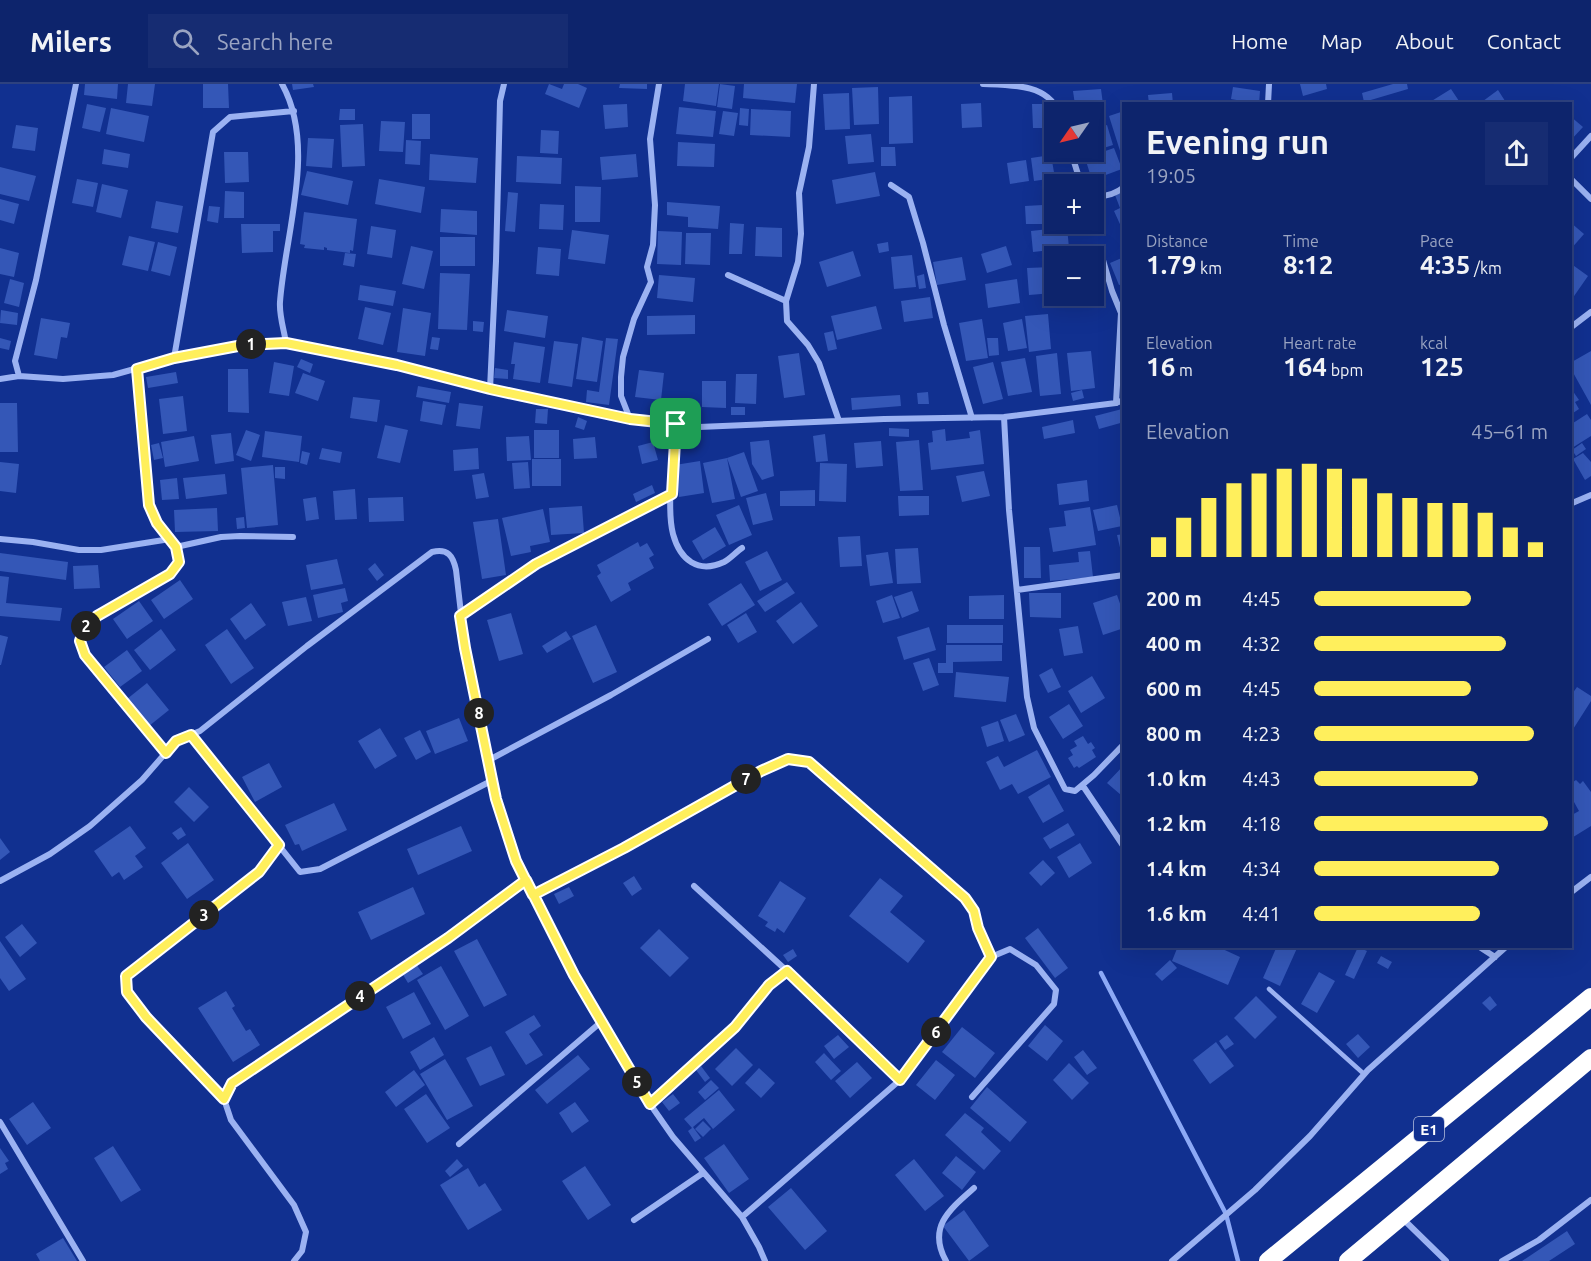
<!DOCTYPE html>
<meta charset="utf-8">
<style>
:root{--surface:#0d246c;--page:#162c72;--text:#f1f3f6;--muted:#9aa4c2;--line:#2d417f;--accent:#ffef5c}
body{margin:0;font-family:Ubuntu,sans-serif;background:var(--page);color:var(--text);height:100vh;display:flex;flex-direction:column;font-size:22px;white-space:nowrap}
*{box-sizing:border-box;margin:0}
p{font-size:20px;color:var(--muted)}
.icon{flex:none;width:33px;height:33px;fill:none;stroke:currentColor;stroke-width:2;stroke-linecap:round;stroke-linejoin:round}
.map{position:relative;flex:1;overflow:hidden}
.side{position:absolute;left:1122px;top:18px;width:450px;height:846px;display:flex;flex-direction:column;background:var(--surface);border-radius:0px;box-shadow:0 6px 24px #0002,0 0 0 2px var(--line)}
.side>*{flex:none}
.needle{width:39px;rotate:236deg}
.buttons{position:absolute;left:1044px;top:18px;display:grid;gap:12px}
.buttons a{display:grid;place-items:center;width:60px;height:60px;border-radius:0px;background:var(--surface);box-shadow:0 6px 24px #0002,0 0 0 2px var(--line);font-size:30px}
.pin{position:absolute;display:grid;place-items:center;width:51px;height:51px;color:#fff;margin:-26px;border-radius:12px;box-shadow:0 3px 9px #0006}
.km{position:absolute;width:30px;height:30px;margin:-15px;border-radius:50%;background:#222;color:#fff;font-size:16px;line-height:30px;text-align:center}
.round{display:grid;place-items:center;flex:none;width:63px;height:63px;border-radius:0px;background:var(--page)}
.overview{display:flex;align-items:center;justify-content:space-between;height:102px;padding:0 24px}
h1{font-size:33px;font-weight:700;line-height:45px}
.stats{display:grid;grid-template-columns:repeat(3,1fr);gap:9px;height:102px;padding:6px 24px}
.stats div{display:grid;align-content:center}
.stats b{font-size:26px;font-weight:700}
.stats small{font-size:16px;font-weight:400}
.stats p{font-size:16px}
.chart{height:168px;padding:12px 24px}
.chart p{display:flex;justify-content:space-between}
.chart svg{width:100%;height:108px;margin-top:6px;stroke:var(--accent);stroke-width:6}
ul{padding:0 24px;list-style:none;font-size:20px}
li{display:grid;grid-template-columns:96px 72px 1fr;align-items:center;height:45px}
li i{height:15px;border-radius:8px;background:var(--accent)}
header{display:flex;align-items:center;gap:36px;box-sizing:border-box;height:84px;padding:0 30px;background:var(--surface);border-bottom:2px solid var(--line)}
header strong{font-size:28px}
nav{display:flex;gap:33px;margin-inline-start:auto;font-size:21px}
.search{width:420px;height:54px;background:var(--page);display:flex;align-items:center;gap:15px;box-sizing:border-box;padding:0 21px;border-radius:0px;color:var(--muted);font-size:22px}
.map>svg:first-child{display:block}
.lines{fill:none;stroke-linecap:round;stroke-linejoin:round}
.stream{stroke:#8ca9f6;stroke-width:4.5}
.building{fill:#3457b7}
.service{stroke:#9bb2f2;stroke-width:4.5}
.minor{stroke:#9bb2f2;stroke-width:6}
.motorway{stroke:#fff;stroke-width:18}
.route-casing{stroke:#fff;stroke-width:12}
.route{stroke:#ffef5c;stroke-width:8}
.labels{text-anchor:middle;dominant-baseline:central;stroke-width:4.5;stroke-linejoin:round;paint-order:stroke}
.shield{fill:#113090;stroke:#b8c1de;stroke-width:1.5}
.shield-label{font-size:15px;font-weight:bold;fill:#fff}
</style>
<header>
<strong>Milers</strong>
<div class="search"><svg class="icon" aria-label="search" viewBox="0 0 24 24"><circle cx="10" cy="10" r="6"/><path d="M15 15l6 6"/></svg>Search here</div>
<nav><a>Home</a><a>Map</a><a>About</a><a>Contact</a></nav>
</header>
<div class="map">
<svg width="1591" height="1177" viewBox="0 0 1591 1177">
<rect width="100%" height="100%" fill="#113090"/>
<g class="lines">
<path class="stream" d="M1101,889L1226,1130L1238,1177"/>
</g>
<path class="building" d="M85,0H118L117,15L84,11Z
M128,0H155L152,22L126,19Z
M203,0H228L229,24H203Z
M292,0H313L314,3L293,6Z
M549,0L562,5L564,0H578L587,4L579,24L545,10Z
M620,0H647V5L619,4Z
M685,0H719L716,22L683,17Z
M720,0L735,2L732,25L717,23Z
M744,0H797L795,19L743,14Z
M1300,0H1326L1327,5L1303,12Z
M1393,0H1407L1408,5L1364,18L1362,9Z
M878,3L879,40L854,41L852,4Z
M1233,3L1260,7L1259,20L1231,15Z
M1101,5L1104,28H1076L1073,7Z
M1451,5L1461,20H1431L1430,18Z
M1498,6L1507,20H1479Z
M849,9L850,45L825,46L823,10Z
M1172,9L1173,20H1149L1148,11Z
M912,12L913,59L889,60V13Z
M981,19L982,43L962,44L961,20Z
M87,20L106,24L100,48L82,44Z
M627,20L628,43L605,45L603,21Z
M1032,20H1052V44H1033Z
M679,23L716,27L713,53L676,50Z
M111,24L149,32L144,58L106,50Z
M740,24L749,25L748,42L739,41Z
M340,25H355V36H339Z
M751,25L791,27L790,53L750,51Z
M723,27L738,29L734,52L719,50Z
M1124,27V69L1121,70L1109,32Z
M412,30H430V55H412Z
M1570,32L1583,43L1570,57Z
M381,37L405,38L403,68L379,67Z
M363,40L365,82L342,83L340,41Z
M16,41L38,44L35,67L12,64Z
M1107,41L1113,61L1094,67V45Z
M541,46L559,47L558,70L540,69Z
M871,50L874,78L848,80L845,52Z
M308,54L334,55L332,84L306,82Z
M406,56L421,57L420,81L405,80Z
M678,58L715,60L714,83L677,82Z
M881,63H895L896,82H881Z
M1114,64L1122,85L1092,96L1085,74Z
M104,65L130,70L128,84L102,80Z
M224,68H248L249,98L225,99Z
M430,70L478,74L476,99L429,96Z
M636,70L638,93L602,96L600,73Z
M1051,71L1055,94L1034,97L1031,74Z
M517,72L562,74L561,100L516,98Z
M1026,76L1029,97L1010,100L1007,79Z
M0,83L36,92L29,117L0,110Z
M307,87L353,97L348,121L301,111Z
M875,88L880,112L836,120L832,96Z
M77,95L98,99L93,123L72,119Z
M379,95L425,103L421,129L375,120Z
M102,100L128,106L121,134L96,128Z
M575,102L601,103L600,138H575Z
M225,107L244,108V134H224Z
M1124,107V149L1114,127L1120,124L1115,111Z
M508,108L518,109L515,148L505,147Z
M0,115L19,120L14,140L0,136Z
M156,117L183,122L178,149L151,144Z
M667,118L720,122L718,145L688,143V133L667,131Z
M540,120L564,121L563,146L539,145Z
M1043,121V140H1026L1025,122Z
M209,122L220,123L218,139L207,137Z
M441,125L477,127V151L440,148Z
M304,128L357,135L353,167L350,166V169L327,166V164L324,163V166L304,164L305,161L300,160Z
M1570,138L1584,150L1570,166Z
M730,139L744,140L742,170H729Z
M241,140H280V147H273V168L242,169Z
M371,142L396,146L392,174L367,170Z
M756,143L782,144V173L755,172Z
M1067,143L1069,164L1033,168L1031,147Z
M572,146L609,151L605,180L568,175Z
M658,147L682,148L681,181L657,180Z
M686,149H711L710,181L685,180Z
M129,152L155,158L148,187L122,181Z
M440,153H475V182H440Z
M158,158L177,163L170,192L151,187Z
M888,158L889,167L879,169L877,160Z
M411,162L433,167L424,205L402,200Z
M1006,162L1012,181L987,189L981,170Z
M538,163L561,165L559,192L536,190Z
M0,164L19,169L14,193L0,190Z
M853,167L861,192L827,203L819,178Z
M345,169L356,170L354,183L343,181Z
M912,171L916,203L894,205L891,173Z
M962,173L966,196L937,201L933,178Z
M1124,173V200L1119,201L1110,179Z
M1570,179L1588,192L1572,215L1570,214Z
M1052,183L1053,209L1029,211L1027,184Z
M440,189L470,190L467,246L438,245Z
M924,190L926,204L919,205L917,192Z
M659,191L695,194L693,218L657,214Z
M10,195L24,199L19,223L4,219Z
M1017,195L1020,219L988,224L985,200Z
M360,201L396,207L393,222L358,216Z
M930,213L933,234L904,238L901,217Z
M876,222L882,245L837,256L831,232Z
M365,223L391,229L383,261L358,255Z
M403,224L431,229L425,272L397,268Z
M1,226L18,229L17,241L0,239Z
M507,226L548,232L545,254L504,247Z
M1048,230L1051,265L1029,268L1025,232Z
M695,231V250L647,251V232Z
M41,234L70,239L67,254L61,253L57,275L34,271Z
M982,235L988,274L966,277L959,239Z
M1022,235L1027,264L1008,267L1003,239Z
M473,237L484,238L483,248L473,247Z
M833,247L837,265L828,267L824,249Z
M432,253L440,254L438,266L430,265Z
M582,253L603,257L597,298L576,295Z
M0,254L11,257L9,266L0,264Z
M606,254L618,255L609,321L586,318L587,306L599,308Z
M987,254H998L999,271L989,272Z
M554,257L578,260L572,303L548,299Z
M514,258L545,263L540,299L513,295L515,280H511Z
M1091,267L1095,304L1071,307L1067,269Z
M1591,267V321L1570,283V279Z
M799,269L805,311L784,314L778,272Z
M1057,269L1061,310L1040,312L1036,272Z
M1025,274L1032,308L1008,312L1001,278Z
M301,275L313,280L310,289L297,283Z
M274,278L294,282L289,312L269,309Z
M993,278L1003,315L983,320L973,283Z
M495,284L508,286V295L494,294Z
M228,285H248L249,329L228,328Z
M639,286L664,289L661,316L635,313Z
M176,288L178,299L148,304L146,293Z
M303,289L325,297L318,317L295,309Z
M736,290H757L756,320L735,319Z
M702,297H726V324L702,323Z
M418,302L451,308L449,319L416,313Z
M1570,303L1579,316L1575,318L1579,325L1570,331Z
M1082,306L1084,314L1073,317L1071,309Z
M928,308L929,320H918L917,309Z
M900,311L901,322L852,326L851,314Z
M183,312L187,347L163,350L159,315Z
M353,313L380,316L377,338L350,334Z
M423,317L446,321L442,341L420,337Z
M0,319H17L18,368H0Z
M459,319L483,322L480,345L456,342Z
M731,323H745V331H731Z
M536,325H548L547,340L535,339Z
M1122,325L1124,338L1099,345L1095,332Z
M1587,330L1591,336V352L1572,364L1570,360V341Z
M578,333L587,337L584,346L575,343Z
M1073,336L1075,349L1044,355L1042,343Z
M385,341L408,346L400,379L377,374Z
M889,344L909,345V353L889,352Z
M945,345L946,357L970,354L969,348L980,346L984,380L931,386L928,359L933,358L932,347Z
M246,346L260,351L251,377L236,371Z
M534,346H559V374H534Z
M265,347L302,352L299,378L262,373Z
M231,349L234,377L215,380L211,351Z
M825,350L828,377L816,378L813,352Z
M194,352L199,377L165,383L161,358Z
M529,352L531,376L507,377L506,353Z
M595,353L597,374L574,375L573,355Z
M769,356L774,392L762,396L752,380L750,358Z
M919,356L923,406L900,407L896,358Z
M881,357L883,382L856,384L854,359Z
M653,358L658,376L642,380L638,362Z
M159,359L163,374L154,376L151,361Z
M1582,359L1586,365L1576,372L1572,366Z
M322,364L342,368L340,379L319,375Z
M478,364L479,385L454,387L453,366Z
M302,367L310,369L307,381L300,379Z
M744,368L758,407L741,413L727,374Z
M1583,369L1591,378V392L1585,396L1573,375Z
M727,374L735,415L712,419L703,379Z
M532,375H561V402H532Z
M700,377L704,409L679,413L675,381Z
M0,378L19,380L16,409L0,407Z
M528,378L530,404L514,405L512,379Z
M820,379L847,380L846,418L819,417Z
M273,381L278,441L247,444L241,384Z
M275,383H285V395L275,394Z
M984,387L990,412L962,418L956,392Z
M484,389L489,413L476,415L472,391Z
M225,390L227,410L186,415L183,394Z
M177,394L179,415L162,416L160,396Z
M1087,396L1089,417L1059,421L1057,400Z
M652,401L655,409L636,418L633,410Z
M355,405L357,435L335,436L333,407Z
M815,406V422H780V407Z
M766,409L773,436L753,441L746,414Z
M898,412H929V431L899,432Z
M316,413L319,435L306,437L303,415Z
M403,413L404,437L369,438L368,414Z
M739,421L752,451L729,461L716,431Z
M1117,421L1122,442L1098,447L1093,426Z
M582,422L584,449L551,451L549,424Z
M1090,423L1096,461L1053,468L1049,444L1066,442L1064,427Z
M217,424L218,447L175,448L174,426Z
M543,425L550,458L530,462L531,468L511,472L502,434Z
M244,433L245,444L237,445L236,434Z
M498,435L506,491L482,495L473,438Z
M715,443L726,462L703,476L692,457Z
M1124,450V476H1123L1117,451Z
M860,452L862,482L840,483L838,453Z
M638,458L640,463L647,459L654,471L649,474L654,484L628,499L631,506L611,518L597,492L601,489L597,481Z
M1024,463H1040L1041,494H1024Z
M918,464L921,499L897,500L895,465Z
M767,467L782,496L760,507L745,478Z
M1090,467L1093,493L1050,497L1049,481L1079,478L1078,468Z
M888,468L893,499L870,502L866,471Z
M0,469L68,478L66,496L0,487Z
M337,475L343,500L311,506L306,481Z
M375,479L384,491L377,497L368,485Z
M98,481L100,504L74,505L73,482Z
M0,492L9,493L6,519L62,524L60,537L0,532Z
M180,496L193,515L164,535L151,516Z
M787,498L795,509L765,528L757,517Z
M741,499L755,521L722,542L708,520Z
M345,504L348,517L341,519L343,528L318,534L313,511Z
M912,507L919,527L902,534L894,513Z
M1029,509H1061V534L1030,533Z
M892,511L900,534L883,539L876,517Z
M1004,511V535H969V512Z
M1117,511L1124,531V544L1103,551L1093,519Z
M306,513L312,537L288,542L282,518Z
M139,517L153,537L127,555L113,535Z
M801,518L818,542L793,560L776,537Z
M251,519L266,541L245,556L230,535Z
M511,529L523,570L499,577L487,536Z
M746,529L757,548L738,559L727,541Z
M596,541L617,588L593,599L572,552Z
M947,541H1003V559H947Z
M1078,542L1083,569L1064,572L1059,545Z
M929,543L936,566L904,576L897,553Z
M161,545L176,566L150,586L134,566Z
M227,545L254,584L231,600L205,561Z
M566,547L571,555L547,569L542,562Z
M0,551L8,553L1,581H0Z
M946,561H1002V577L953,578V589H938V579H946Z
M127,566L142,587L120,603L104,583Z
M929,574L939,601L923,607L913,579Z
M1052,584L1061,603L1048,609L1039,591Z
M956,588L1009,593L1006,618L954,613Z
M1092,592L1105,614L1081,629L1068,607Z
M147,599L169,626L149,642L127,615Z
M1577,603L1591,612V617L1570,650V613Z
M1069,620L1083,642L1063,655L1049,633Z
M1016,630L1025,651L1009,658L1000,636Z
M459,634L468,657L435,670L426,647Z
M998,637L1004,657L987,663L981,643Z
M380,644L397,672L375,685L358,657Z
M420,646L431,668L416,676L404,654Z
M1083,652L1088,660L1091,658L1095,664L1092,666L1096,673L1079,684L1077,682L1074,684L1068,674L1073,671L1070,666L1077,662L1074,657Z
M1037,666L1051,693L1018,710L1012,700L1000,706L986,678L998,672L1004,683Z
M269,679L282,703L255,718L242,693Z
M1124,681V708L1121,711L1107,699Z
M1576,696L1580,700L1583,697L1591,708V742L1570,755V732L1579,727L1574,718L1570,720V700Z
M1049,700L1064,727L1043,739L1028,713Z
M189,703L209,723L194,738L174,718Z
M334,719L347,746L302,767L299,760L295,761L285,741Z
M1068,739L1075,751L1050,765L1043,754Z
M130,742L146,764L135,772L143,783L124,796L119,788L112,793L94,767Z
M461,742L472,767L418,791L407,765Z
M181,743L186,751L178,756L172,749Z
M0,754L10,768L0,776Z
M188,759L214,796L187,815L161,779Z
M1080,759L1092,779L1069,794L1057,773Z
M1043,776L1055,789L1041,802L1029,789Z
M634,792L642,805L632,812L623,799Z
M880,794L903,812L890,828L925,857L908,879L849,832Z
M780,797L806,814L784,849L777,844L775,848L765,842L768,838L758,832Z
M413,803L425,830L371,856L358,828Z
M569,803L574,812L559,820L554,810Z
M22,840L37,859L20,873L5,853Z
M1038,844L1068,884L1055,894L1025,854Z
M659,845L689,874L670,893L640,864Z
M477,855L507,911L484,923L454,867Z
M0,857L26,895L9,907L0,894Z
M1178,862H1216L1240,873L1228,901L1172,877Z
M1277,862H1298L1280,902L1263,894Z
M1358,863L1367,867L1354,895L1345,891Z
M793,865L797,872L788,878L783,871Z
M1381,872L1392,878L1388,885L1377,879Z
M1170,876L1177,884L1162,897L1155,890Z
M416,880L423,890L408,899L402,889Z
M441,882L469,932L445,946L417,896Z
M1319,888L1335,897L1317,929L1301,920Z
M226,907L235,922L232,924L246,947L250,945L260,961L233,978L198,924Z
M414,908L431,940L403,955L386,923Z
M1256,912L1277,933L1255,955L1234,934Z
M1490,912L1497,921L1490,927L1482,919Z
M534,931L541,942L529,950L543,971L526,981L505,948Z
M1045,941L1063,957L1047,977L1028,962Z
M962,943L995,969L975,994L942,968Z
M1358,950L1370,963L1358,974L1346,960Z
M838,951L849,963L834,975L824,962Z
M1227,951L1234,960L1225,966L1219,957Z
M434,953L444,971L420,986L410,968Z
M1216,958L1234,982L1210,1000L1193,976Z
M491,962L505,991L480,1002L466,974Z
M736,964L753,981L732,1002L715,985Z
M1083,966L1097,984L1087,991L1074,973Z
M824,969L841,987L831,996L815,978Z
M578,971L590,985L547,1020L535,1006Z
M445,975L473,1022L447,1036L420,990Z
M936,976L955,991L935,1016L916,1001Z
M857,978L872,994L850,1014L835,997Z
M1069,979L1089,999L1072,1016L1053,996Z
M701,982L710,994L705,998L696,986Z
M759,984L775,999L761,1014L745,999Z
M414,986L425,1001L396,1023L385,1008Z
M711,996L719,1004L705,1016L698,1008Z
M987,1003L1027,1038L1010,1058L970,1024Z
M719,1006L735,1026L713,1045L704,1034L693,1043L701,1054L695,1058L688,1047L692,1044L684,1035Z
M426,1010L450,1044L427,1059L404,1025Z
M673,1010L680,1019L669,1027L662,1018Z
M33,1018L51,1044L27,1061L9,1035Z
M575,1018L589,1037L572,1049L559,1029Z
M965,1029L984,1044L981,1048L1001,1067L984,1086L945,1051Z
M703,1037L711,1045L703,1053L695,1045Z
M724,1060L749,1095L729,1109L704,1074Z
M113,1062L141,1106L121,1118L94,1074Z
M0,1064L9,1077L5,1079L8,1085L0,1090Z
M956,1072L976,1088L962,1106L942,1089Z
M457,1075L463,1082L450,1093L445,1087Z
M914,1075L944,1112L925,1127L895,1091Z
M585,1082L611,1121L588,1136L562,1097Z
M468,1084L479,1103L485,1099L502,1126L468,1146L440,1101Z
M791,1104L827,1147L805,1166L768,1123Z
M964,1126L989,1162L969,1177L943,1142Z
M1567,1147L1575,1160L1549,1177H1522Z
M63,1154L77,1177H40L36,1170Z"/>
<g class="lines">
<path class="service" d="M1269,905L1364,990"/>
<path class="minor" d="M282,0C317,63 285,149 280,218C279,231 284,246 286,259
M814,0L809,63L799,109L801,150L798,178L786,217L787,237L808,261L819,279L839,337
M983,0C1011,1 1048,0 1058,28
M1268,20L1269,0
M1071,68L1081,100
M1570,75L1591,52
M1570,94L1591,115
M891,101L909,113L923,159L944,241L972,334
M1094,112C1105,113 1114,111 1124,103
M1103,176L1112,207L1121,229L1116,319
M728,191L786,217
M1570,244L1591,228
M174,274L213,48L230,33L294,27
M137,285L149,421L157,439L176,463L179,478L170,490L97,532L84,545L80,557L85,571L166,669
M19,292L15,277L36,196L76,0
M0,295L19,292L63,295L113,291L174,274L243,261L286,259L397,281L490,305L630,335L699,343L884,335L1004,333L1116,319L1124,316
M490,305L496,177L500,17L504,0
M1004,333L1009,426L1027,613L1034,644L1065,705L1075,707L1094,691L1124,660
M630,335L621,312V293L623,273L634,235L651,198L647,183L653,161L655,121L650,55L659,0
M676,340C674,370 666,423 673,450C680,476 698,490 724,478C730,475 736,468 742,464
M1570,420L1591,411
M0,455L33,458L79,466H101L170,455
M176,463L221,453L240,452L293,453
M1017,506L1124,491
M460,532L536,480L672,410
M191,651L300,788L320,785L493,696
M489,676L611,611L708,555
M1083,702L1124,763
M0,797L50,770L90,742L142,696L176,657L200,647L307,562L432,468C448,464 453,472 456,486L465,564L496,715L516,777L574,891L650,1020L673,1053L742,1133L759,1163L765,1177
M694,802L787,887L900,996
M1570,809L1591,793
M533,811L624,764L761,687L788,675L809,678L965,814L974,827L978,844L991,873
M1478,862L1495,873
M224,1015L146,933L127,908L126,892L259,788L279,761
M650,1020L735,943L769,901L787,887
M0,1038L83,1177
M459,1060L601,938
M742,1133L900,996L991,873L1010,865L1036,881L1056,906L1054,920L972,1013
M1402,1134L1446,1177
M634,1136L703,1089
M294,1177L302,1167L306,1148L294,1121L231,1036L224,1015L232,999L448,854L526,796
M946,1177C927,1143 950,1125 974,1104
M1172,1177L1255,1106L1310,1052L1368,986L1507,862
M1502,1177L1539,1156L1591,1116"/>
<path class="motorway" d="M1268,1177L1591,913
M1348,1177L1591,974"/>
</g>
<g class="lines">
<g class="route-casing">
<path id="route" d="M676,340L630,335L490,305L397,281L286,259L243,261L174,274L137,285L149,421L157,439L176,463L179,478L170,490L97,532L84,545L80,557L85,571L166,669L176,657L191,651L279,761L259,788L126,892L127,908L146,933L224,1015L232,999L448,854L526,796L574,891L650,1020L735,943L769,901L787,887L900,996L991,873L978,844L974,827L965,814L809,678L788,675L761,687L624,764L533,811L516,777L496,715L465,564L460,532L536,480L672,410L676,340"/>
</g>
<use href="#route" class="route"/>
</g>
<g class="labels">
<rect class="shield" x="1414" y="1033" width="30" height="24" rx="4.5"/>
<g class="shield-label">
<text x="1429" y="1045">E1</text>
</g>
</g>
</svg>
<div class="buttons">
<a><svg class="needle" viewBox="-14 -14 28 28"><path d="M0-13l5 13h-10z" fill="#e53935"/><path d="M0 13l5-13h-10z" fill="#9aa4c2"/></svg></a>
<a>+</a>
<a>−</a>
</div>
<div class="pin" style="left:676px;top:340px;background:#1e9e55"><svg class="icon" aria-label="arrive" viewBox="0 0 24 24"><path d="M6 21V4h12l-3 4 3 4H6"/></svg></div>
<b class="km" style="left:251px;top:260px">1</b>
<b class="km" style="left:86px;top:542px">2</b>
<b class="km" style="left:204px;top:831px">3</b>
<b class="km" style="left:360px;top:912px">4</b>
<b class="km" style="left:637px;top:998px">5</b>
<b class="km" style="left:936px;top:948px">6</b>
<b class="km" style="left:746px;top:695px">7</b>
<b class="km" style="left:479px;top:629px">8</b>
<section class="side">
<div class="overview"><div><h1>Evening run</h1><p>19:05</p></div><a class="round"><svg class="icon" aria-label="share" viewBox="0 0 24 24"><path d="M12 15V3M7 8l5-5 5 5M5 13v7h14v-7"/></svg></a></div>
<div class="stats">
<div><p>Distance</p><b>1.79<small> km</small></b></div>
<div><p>Time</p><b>8:12</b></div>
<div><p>Pace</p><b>4:35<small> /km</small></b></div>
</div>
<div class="stats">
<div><p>Elevation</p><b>16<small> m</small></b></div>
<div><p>Heart rate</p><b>164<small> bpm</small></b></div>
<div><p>kcal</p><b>125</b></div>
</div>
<div class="chart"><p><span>Elevation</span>45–61 m</p>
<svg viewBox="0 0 160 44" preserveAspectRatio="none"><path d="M5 44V36M15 44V28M25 44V20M35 44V14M45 44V10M55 44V8M65 44V6M75 44V8M85 44V12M95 44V18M105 44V20M115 44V22M125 44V22M135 44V26M145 44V32M155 44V38"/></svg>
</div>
<ul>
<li><b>200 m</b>4:45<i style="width:67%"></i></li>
<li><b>400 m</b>4:32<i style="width:82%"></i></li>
<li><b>600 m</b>4:45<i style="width:67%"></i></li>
<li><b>800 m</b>4:23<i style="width:94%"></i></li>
<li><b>1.0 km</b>4:43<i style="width:70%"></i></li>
<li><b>1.2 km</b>4:18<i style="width:100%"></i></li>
<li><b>1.4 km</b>4:34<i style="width:79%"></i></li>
<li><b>1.6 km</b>4:41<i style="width:71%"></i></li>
</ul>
</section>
</div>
